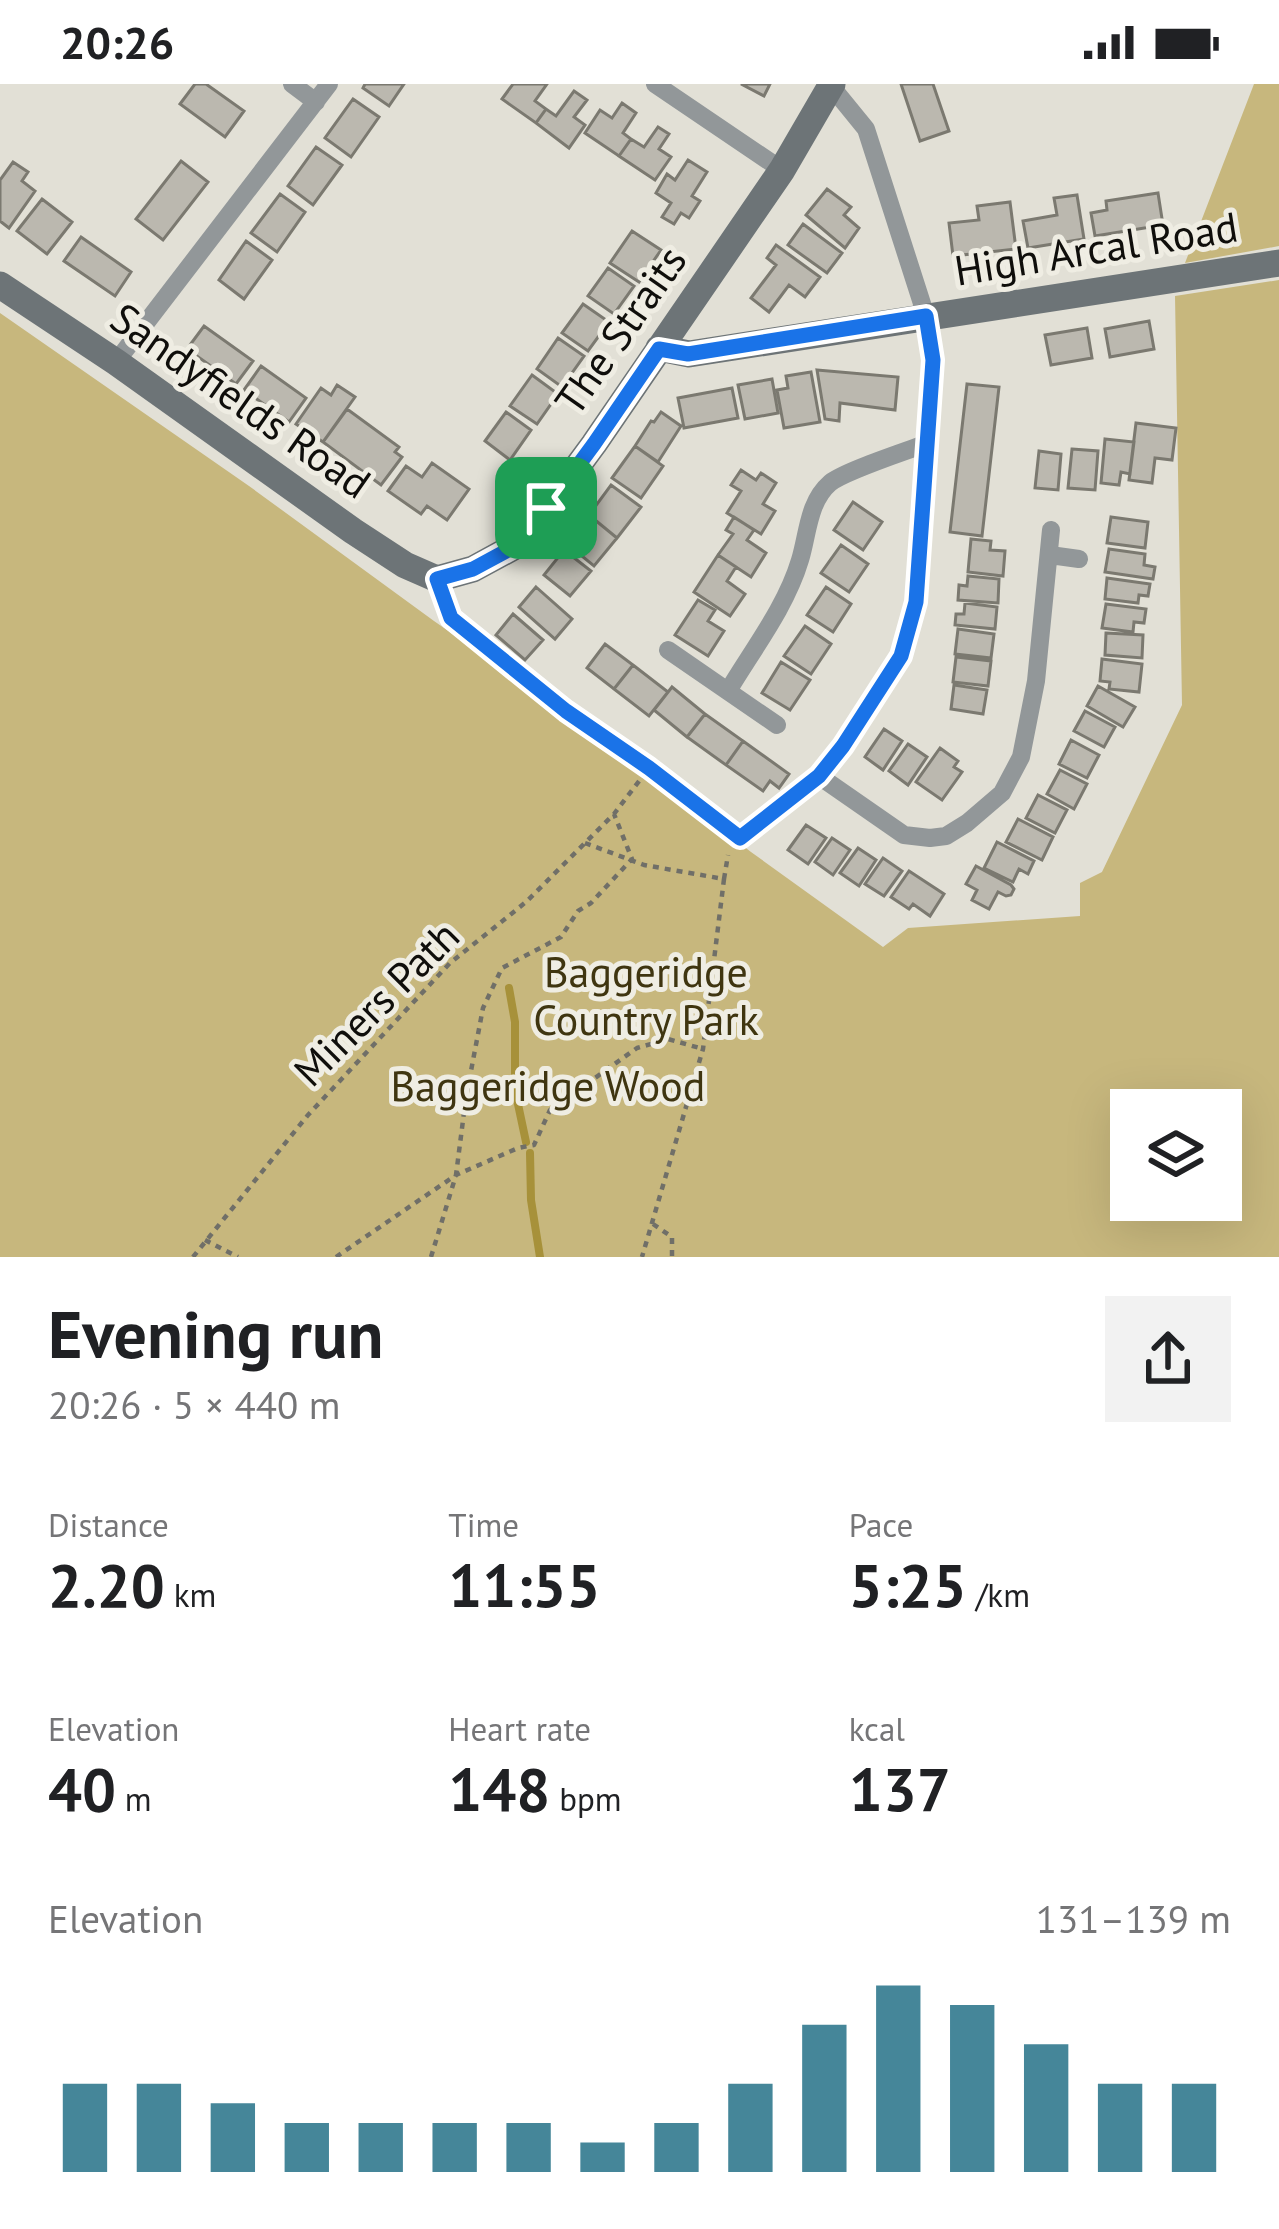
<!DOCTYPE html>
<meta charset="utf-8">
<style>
:root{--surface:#fff;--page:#f2f2f2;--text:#202124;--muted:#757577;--accent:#458699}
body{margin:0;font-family:"PT Sans",sans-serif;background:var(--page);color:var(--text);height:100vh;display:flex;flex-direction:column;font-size:45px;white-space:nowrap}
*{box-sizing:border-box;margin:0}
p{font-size:39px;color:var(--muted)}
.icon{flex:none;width:66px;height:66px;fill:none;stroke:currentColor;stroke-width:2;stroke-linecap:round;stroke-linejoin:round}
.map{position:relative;height:1173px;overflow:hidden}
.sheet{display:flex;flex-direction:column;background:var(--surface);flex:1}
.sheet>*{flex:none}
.controls{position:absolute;left:1110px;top:1005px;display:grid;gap:24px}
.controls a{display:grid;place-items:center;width:132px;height:132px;border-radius:0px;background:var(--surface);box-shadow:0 12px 48px #0002;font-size:60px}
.pin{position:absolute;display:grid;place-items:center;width:102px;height:102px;color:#fff;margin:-51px;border-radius:24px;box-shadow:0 6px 18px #0006}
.round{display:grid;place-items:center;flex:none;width:126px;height:126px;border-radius:0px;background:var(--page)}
.summary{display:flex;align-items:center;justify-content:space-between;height:204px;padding:0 48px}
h1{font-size:66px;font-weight:600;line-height:90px}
.figures{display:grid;grid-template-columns:repeat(3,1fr);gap:18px;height:204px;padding:12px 48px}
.figures div{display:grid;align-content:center}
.figures b{font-size:60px;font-weight:600}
.figures small{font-size:33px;font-weight:400}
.figures p{font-size:33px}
.chart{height:336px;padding:24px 48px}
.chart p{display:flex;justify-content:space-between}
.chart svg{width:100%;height:216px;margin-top:12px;stroke:var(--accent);stroke-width:6}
.status{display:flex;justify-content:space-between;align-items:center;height:84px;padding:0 60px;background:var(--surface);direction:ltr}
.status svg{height:33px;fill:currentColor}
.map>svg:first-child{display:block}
.green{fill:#c7b77d;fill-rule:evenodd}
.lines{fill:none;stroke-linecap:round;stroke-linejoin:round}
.stream{stroke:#a7913a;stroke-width:8}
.building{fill:#bbb8af;stroke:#7b7970;stroke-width:3}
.path{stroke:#706f68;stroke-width:4.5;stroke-dasharray:6 6;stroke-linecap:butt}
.street{stroke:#929799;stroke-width:18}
.secondary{stroke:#6d7477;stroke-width:27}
.route-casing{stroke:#fff;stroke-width:24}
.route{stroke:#1a73e8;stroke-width:15}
.labels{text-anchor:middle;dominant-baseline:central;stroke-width:10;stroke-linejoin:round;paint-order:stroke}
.street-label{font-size:42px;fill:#0f0e0b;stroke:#efede3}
.park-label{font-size:42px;fill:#3f3510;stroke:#efede3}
</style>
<div class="status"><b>20:26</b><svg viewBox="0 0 49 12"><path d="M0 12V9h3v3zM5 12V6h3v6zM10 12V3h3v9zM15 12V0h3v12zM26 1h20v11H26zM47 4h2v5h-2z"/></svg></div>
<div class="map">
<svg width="1279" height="1173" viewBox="0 0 1279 1173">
<rect width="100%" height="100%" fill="#e2e0d6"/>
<path class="green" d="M1254,0H1279V162L1185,179Z
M1279,196V1173H0V229L249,402L434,537L635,677L751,768L883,863L908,844L1080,832V799L1102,788L1182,621L1175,212ZM1131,1026H1221V1116H1131Z"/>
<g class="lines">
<path class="stream" d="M509,904L515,938V1006L526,1058
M530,1069L531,1116L540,1173"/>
</g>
<path class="building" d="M195,0H206L244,27L225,53L180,20Z
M365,0H404L389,22L363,4Z
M513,0H547L535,17L546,25L536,39L502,15Z
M741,0H770L764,12Z
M901,0H933L949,47L920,57Z
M574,7L587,16L574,33L585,41L569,64L536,39L546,25L556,32Z
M353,15L379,33L351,73L325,54Z
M622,19L636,29L623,49L631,55L619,72L585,49L600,26L612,34Z
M658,43L669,50L659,65L671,73L655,96L619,72L631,55L644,63Z
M316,63L342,81L313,121L288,102Z
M688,76L707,88L692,112L700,117L689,134L681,129L674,140L662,133L671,119L656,109L667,90L675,96Z
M181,77L208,98L163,156L136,135Z
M13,78L28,88L22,97L35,107L9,144L0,137V96Z
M827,105L851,123L844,131L859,144L845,164L806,131Z
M1158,109L1163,141L1095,152L1091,129L1107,126L1106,117Z
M280,110L305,128L277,168L251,149Z
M1077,111L1084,155L1028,164L1023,137L1057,131L1054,114Z
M42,115L72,138L47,170L17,147Z
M1010,118L1016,165L953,172L949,139L979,136L977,122Z
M803,140L842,169L827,189L788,161Z
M632,147L661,166L639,198L610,179Z
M81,153L131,188L115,212L64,177Z
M246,157L272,176L244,215L219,196Z
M776,161L820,193L805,213L789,201L769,228L751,214L776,181L767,174Z
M608,184L634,202L614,230L588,212Z
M583,220L609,238L588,267L562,249Z
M1149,237L1154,265L1110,273L1105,245Z
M204,242L253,277L236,300L187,265Z
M1087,244L1092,274L1051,281L1045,251Z
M558,254L584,272L562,303L537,285Z
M261,282L306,314L289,338L244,306Z
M817,286L898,293L895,326L840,319L839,337L825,335Z
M811,288L820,338L784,344L777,306L788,304L786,292Z
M532,291L558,310L537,340L510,322Z
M772,295L778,329L745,335L738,301Z
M967,300L999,303L982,452L950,448Z
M337,301L355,313L323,358L296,340L321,304L331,311Z
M732,304L738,334L684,344L678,314Z
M347,325L399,363L395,368L402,373L381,401L323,358Z
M506,328L531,346L510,376L485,357Z
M661,328L681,342L658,378L635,362L651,337L654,338Z
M1136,339L1176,344L1172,376L1155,374L1152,399L1129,396Z
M1105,355L1134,358L1130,390L1121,388L1119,401L1101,399Z
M635,362L663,382L641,414L612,394Z
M1072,365L1098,367L1095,406L1068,404Z
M1039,367L1061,370L1058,406L1035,404Z
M432,379L469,405L447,436L427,422L421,430L388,407L406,382L422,393Z
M741,386L756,396L761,389L776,399L763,420L775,427L761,450L727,429L741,407L731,401Z
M611,401L641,423L617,454L589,431Z
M853,418L882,438L863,466L834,446Z
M589,431L617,454L594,482L566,459Z
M734,433L754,446L747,456L766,469L751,493L718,471L733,450L726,446Z
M1111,433L1148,438L1145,464L1107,459Z
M971,455L991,457L990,466L1005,467L1003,492L968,488Z
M841,461L868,480L849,508L821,489Z
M1109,465L1145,470L1144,481L1155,483L1153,495L1105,488Z
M564,466L591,487L570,512L544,491Z
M718,471L736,483L727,497L745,510L730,532L694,508Z
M968,492L999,495L998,519L958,516L959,501L967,502Z
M1107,494L1150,500L1148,512L1139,511L1138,519L1105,515Z
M536,503L572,535L555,555L519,523Z
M826,503L851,520L833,548L807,531Z
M698,516L715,526L708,537L724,547L708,572L675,551Z
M965,519L997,523L995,545L955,541L956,530H964Z
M1106,520L1146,525L1144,539L1134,538L1133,548L1102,544Z
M513,530L543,556L525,576L496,551Z
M805,542L831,560L811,590L784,572Z
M958,545L994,550L991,574L955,570Z
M1106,549L1143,551L1142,574L1105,571Z
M605,560L633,581L614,605L587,584Z
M956,573L991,577L988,602L953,598Z
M1102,575L1142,580L1139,608L1109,605L1110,598L1100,597Z
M781,578L810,596L790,626L762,609Z
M633,581L668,608L649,632L614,605Z
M954,601L987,606L983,630L951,625Z
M1098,602L1135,623L1123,643L1087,622Z
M672,603L705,630L687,653L654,626Z
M1085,627L1115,643L1104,663L1074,647Z
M705,630L743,657L726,681L687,653Z
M884,645L902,657L883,686L865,673Z
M1071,656L1099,671L1087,694L1059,680Z
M743,657L789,690L779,704L770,697L763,707L726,681Z
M908,660L927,673L908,701L889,687Z
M940,664L958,677L954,683L962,688L942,716L916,698Z
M1060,686L1087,700L1074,725L1047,710Z
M1038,711L1067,726L1055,749L1026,734Z
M1018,735L1053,753L1042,776L1006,758Z
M806,741L826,754L808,780L788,766Z
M832,754L850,766L833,791L815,778Z
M997,758L1034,777L1028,790L1019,785L1013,798L984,784Z
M858,764L876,776L859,802L840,789Z
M883,774L902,787L884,812L865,800Z
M976,782L1011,801L1014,805L1011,811L1006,812L998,808L989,825L972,816L977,806L966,800Z
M909,787L944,810L930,832L913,820L909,825L891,813Z"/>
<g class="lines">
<path class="path" d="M445,517L451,534L566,627L649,684L723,742
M585,759L644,781L724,795L703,965L642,1173
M724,795L728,771
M653,1140L672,1153V1173
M205,1156L238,1173
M193,1173L308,1031L450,879L526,818L614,730L649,684
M336,1173L456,1091L466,1013L483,924L502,884L561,853L578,827L591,819L632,775L614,730
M431,1173L456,1091L518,1064L534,1061L550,1026L637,964L668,955L703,965"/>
<path class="street" d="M292,0L316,18
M655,0L782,86
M116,278L329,0
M1050,471L1079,475
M668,566L777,641
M728,607C753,565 786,523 800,476C808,450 808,418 830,399C845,387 904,368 925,360
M819,692L904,751L930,754L946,752L967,739L1002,709L1021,673L1036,597L1051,446
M740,754L819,692L843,662L901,572L916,518L933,276L926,232L866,45L831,2"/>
<path class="secondary" d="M0,201L116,278L353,447L405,481L437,495L473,485L521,459L594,360L782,86L832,0
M659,264L689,270L1279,179"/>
</g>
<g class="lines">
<g class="route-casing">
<path id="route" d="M926,232L933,276L916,518L901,572L843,662L819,692L740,754L649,684L566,627L451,534L437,495L473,485L521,459L594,360L659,265L688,270Z"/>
</g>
<use href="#route" class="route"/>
</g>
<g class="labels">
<g class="street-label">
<text transform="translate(1096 164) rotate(-9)">High Arcal Road</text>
<text transform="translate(620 246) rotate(-55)">The Straits</text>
<text transform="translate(241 316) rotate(35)">Sandyfields Road</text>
<text transform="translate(376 919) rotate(-45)">Miners Path</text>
</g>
<g class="park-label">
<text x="646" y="887">Baggeridge<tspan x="646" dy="48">Country Park</tspan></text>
<text x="548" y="1001">Baggeridge Wood</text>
</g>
</g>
</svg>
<div class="controls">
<a><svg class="icon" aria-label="layers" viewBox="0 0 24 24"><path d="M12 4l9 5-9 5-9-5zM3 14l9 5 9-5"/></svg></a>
</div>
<div class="pin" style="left:546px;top:424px;background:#1e9e55"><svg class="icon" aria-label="arrive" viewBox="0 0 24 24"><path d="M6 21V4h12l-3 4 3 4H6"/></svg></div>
</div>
<section class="sheet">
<div class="summary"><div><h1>Evening run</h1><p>20:26 · 5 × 440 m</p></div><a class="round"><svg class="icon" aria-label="share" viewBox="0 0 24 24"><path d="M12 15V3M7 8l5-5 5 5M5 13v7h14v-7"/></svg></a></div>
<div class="figures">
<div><p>Distance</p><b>2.20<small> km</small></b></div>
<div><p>Time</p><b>11:55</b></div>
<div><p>Pace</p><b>5:25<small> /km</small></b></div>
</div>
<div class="figures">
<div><p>Elevation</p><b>40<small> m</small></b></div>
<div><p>Heart rate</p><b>148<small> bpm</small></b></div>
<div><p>kcal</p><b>137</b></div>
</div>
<div class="chart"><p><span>Elevation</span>131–139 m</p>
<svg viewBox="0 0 160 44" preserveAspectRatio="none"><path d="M5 44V26M15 44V26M25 44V30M35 44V34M45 44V34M55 44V34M65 44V34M75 44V38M85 44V34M95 44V26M105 44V14M115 44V6M125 44V10M135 44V18M145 44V26M155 44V26"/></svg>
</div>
</section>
